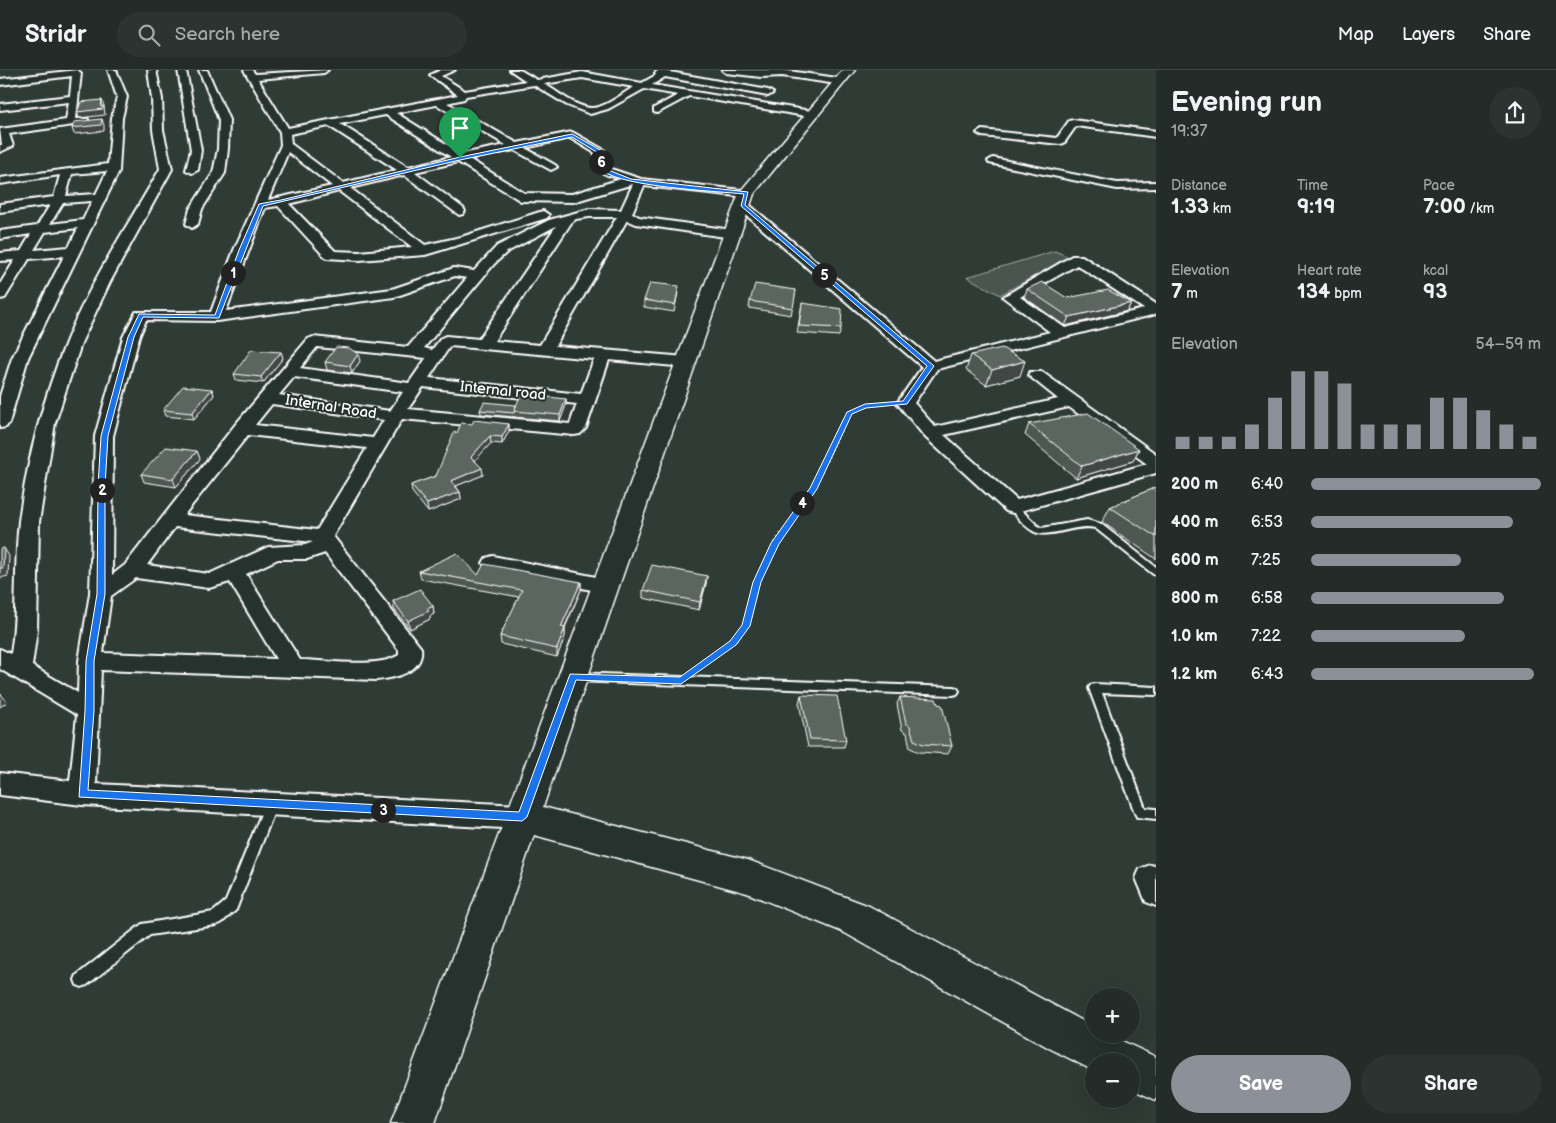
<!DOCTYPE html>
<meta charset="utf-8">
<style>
:root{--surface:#232c28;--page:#2b3430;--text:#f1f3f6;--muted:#a3a7a8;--line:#404845;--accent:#8c9099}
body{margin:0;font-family:"Balsamiq Sans",sans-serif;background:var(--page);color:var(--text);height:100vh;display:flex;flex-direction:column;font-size:19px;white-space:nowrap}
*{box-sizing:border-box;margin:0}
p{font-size:16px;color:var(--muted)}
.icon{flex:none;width:28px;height:28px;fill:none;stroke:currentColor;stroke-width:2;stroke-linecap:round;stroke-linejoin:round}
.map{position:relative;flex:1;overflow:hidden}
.drawer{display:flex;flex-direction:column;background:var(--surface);width:400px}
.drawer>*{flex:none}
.buttons{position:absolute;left:1085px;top:918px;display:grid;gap:10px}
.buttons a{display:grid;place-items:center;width:55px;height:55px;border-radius:50%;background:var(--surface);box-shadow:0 5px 20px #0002,0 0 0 1px var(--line);font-size:25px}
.pin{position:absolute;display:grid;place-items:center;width:42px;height:42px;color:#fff;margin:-51px -21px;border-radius:50% 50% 50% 0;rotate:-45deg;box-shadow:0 0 5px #0007}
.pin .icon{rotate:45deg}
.km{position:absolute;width:25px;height:25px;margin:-12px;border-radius:50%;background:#222;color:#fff;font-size:14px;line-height:25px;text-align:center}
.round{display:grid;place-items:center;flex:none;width:52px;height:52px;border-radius:26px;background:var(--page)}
.summary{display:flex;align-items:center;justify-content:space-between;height:85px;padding:0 15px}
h1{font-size:28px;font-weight:700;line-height:38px}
.metrics{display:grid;grid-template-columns:repeat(3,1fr);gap:8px;height:85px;padding:5px 15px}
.metrics div{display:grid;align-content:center}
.metrics b{font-size:21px;font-weight:700}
.metrics small{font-size:14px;font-weight:400}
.metrics p{font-size:14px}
.chart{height:140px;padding:10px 15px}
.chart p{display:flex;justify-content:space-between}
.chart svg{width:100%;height:90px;margin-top:5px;stroke:var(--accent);stroke-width:6}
.cta{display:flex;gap:10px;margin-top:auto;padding:10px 15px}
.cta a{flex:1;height:58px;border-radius:30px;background:var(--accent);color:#fff;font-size:20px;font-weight:700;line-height:58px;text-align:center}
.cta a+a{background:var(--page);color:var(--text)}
ul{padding:0 15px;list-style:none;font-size:16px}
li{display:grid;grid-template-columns:80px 60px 1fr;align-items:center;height:38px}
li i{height:12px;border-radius:6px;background:var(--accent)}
header{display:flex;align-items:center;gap:30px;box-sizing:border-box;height:70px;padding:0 25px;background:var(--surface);border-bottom:1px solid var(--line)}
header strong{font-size:24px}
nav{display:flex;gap:28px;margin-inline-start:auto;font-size:18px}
.search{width:350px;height:45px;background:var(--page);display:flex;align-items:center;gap:12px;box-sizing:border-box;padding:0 18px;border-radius:28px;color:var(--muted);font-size:19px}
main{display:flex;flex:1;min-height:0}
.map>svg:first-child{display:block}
.green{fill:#4a544f;stroke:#a4aaa7}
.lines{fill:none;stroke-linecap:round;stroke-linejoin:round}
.lane-casing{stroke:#fff;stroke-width:4}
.street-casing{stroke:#fff;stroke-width:4}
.secondary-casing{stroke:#fff;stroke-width:3}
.path-far1{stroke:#fff;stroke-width:2.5;stroke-dasharray:1 3;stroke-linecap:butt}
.path{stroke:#fff;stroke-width:3;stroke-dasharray:1 4;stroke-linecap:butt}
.lane{fill:#26332d;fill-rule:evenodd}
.street{fill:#26332d;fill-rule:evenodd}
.secondary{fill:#26332d;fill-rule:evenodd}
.wall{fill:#4e5853;stroke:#fff}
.shaded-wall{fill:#404744;stroke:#fff}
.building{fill:#5b6661;stroke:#fff}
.route{fill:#1a73e8;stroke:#fff;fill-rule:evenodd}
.labels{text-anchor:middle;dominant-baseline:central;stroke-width:4;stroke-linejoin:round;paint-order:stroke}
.far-street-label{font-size:15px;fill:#fff;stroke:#26332d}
</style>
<header>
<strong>Stridr</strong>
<div class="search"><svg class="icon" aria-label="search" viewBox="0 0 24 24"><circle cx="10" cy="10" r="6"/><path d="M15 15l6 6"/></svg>Search here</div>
<nav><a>Map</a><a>Layers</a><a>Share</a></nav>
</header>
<main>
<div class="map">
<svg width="1156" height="1053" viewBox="0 0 1156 1053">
<rect width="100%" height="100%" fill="#2f3b35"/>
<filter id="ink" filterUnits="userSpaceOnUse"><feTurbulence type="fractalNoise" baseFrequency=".02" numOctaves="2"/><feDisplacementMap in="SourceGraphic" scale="10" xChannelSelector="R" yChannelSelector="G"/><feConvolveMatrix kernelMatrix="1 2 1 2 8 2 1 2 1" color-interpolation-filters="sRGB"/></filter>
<g filter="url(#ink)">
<path class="green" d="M1055,181L1069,187L1000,225L967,207Z"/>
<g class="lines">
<g class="lane-casing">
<path id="lane" d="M1013,434L1016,435L1039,457L1042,458L1087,450L1101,454L1156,497V505L1153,504L1095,458C1076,453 1048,470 1033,461C1024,456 1017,446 1010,439L1008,437Z
M574,603L953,617L957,618L959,621L957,624L953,625L574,611L570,610L569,607L570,604Z
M1095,614L1156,617V625L1102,623L1145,738L1156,739V749L1137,747L1135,743L1089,618L1091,615Z
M271,729L275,730L277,734L236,840L221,853L216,855L150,865L87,915L82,917L77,915L75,910L77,905L142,854L213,842L226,831L265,734L267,730Z"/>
</g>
<g class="street-casing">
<path id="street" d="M77,0L81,3L76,49H88V53L9,64L13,76L0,82V75H2L0,59L66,50L69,32L0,40V34L70,26L72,6L0,15V9Z
M108,0H116L127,27L122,48L119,101L28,288L9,353L6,357L0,358V326L12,288L64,186L29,189L5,228L0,229V214L15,190L0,191V183L21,181L31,164L0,169V161L37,156L50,135L0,142V134L54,127L60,105L0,114V108L108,94L112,48L117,27ZM107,101L96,124L66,126L72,104ZM92,131L83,150L50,154L63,133ZM78,158L69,177L34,180L45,162Z
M148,0H156L162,29L163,60L172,99L110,212L82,271L55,353L39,452L37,560L32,596L78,623L79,591L90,523L95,366L123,267L136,242H211L234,180L281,75L280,62L244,0H252L255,4L328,0L324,3L258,9L288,58L458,25L430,5L441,0H455L441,6L465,21L526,11L510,0H520L537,10L582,2L642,13L656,5L655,3L659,0L768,20L773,23L768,26L665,7L652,15L811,41L816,44L811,47L689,26L657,43L654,42V38L678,25L644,19L608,39L590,44L567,35L534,15L466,26L464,29L447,33L517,73L572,62L604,80L608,98L641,109L751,121V125L747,127L644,116L632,143L639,147L732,160L738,164L732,168L636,154L627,150L555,276L686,287L694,292L686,297L609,290L586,358L580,364L574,365L402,349L333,466L421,578C424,602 396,608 376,610L101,600L96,714L522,735L531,739L535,747L531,755L522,759L82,735L0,725V703L70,711L77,645L0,599V579L11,584C18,540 14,495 19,451C27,390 43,329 66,272C90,212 128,155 160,99L153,60L152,29ZM582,8L634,17C623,23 604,39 591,38C575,37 557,21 544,14ZM436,35H437L506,75L462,84L396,43ZM385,45H386L451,87L408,97L340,54ZM329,56L397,100L343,113L291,74L290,64ZM570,68L595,83C597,105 602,103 621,109L572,124L524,123L469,89L514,80L551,100L557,97L555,95L525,78ZM288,82L332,116L268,130ZM458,92L521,131L573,132L633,114L621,140L589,139L549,150L497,176L474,201L454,198L392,219L226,241L265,138L278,136L326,188L359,190L425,185L547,148L549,145L543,141L461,167L425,175L350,118L404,105L459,145L463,144L465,141L463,138L415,102ZM339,121L412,177L359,182L335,181L289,134ZM589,147H617L540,275L494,271L571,153L576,149ZM556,156L479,269L446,266L441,268L432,280L424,278L494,194L507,182ZM455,206L467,208L408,277L313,267L308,269L235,355L125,495L112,505L113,366L139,267L146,250L217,251L394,227ZM450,276L594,289L581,324L429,308ZM317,277L426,288L427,287L409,313L300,298ZM294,307L403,322L390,341L279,325ZM423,317L577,334L570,354L408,339ZM272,334L384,350L373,368L255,355ZM248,365L367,378L317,460L184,445ZM175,457L313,472L305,475L268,477L209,504L147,495ZM325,483L399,580V585C378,599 325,590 300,590L246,504L278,489H307ZM136,508L209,518L230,512L276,589L103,583L111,526Z
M178,0H186L201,80L198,100L192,103L186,100L191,80Z
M199,0H207L229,50L228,79L225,103L202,139L198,154L192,158L186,154L190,139L213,103L218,79L219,50Z
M722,0H782L837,8L842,11L837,14L782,6L761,7L726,3Z
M1073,50L1156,61V67L1076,56L1064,73L1060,74L982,66L977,63L982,60L1057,68L1069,51Z
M993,88L1117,113L1156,112V118L1117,119L989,93L988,91Z
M742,131L746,132L934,291L1050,262L1003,227L1072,186H1082L1156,234V244L937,299L914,333L935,357L1058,329L1028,305L1030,302H1042L1156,384V403L1013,443L1006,441L925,367L897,333L922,297L738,138L736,135ZM1077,195L1144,239L1065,258L1020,227ZM1069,337L1147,394L1017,430L944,365Z
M493,486L606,509L613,511L617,516L613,521L606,523L486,498L483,493L486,488Z
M1150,795L1156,796V836L1146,832L1136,808L1140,799Z"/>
</g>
<g class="secondary-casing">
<path id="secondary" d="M843,0H855L754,124L543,737L748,790L869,836L1094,957V964H1107L1156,987V1030L1131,1019V991H1094V1001L1051,979L843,862L747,823L534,765L435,1053H391L739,123Z"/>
</g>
<path class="path-far1" d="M783,462L813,419L849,343L865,336L887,334"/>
<path class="path" d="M701,597L740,566L746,556L757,512L775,473L783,461"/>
<use href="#lane" class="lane"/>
<use href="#street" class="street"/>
<use href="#secondary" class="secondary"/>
</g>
<path class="wall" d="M1027,219L1067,228L1131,233L1127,241L1065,256L1024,227Z
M796,220L791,245L749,238L750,231Z
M678,223L674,242L644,237V230Z
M802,233L841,258L839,266L797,263Z
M281,282L283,288L263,313L236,310L234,304Z
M971,285L1020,306L986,315L966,300Z
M360,291L352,303L327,300L325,292Z
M212,319L214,325L194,349L165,346L163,340Z
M566,329V335L560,351L514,347V346V347L481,344L480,340Z
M509,354V361L502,374L491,373L475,390L483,405L456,416L460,422L461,429L428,442L412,422L411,415L436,406L457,363Z
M1029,354L1139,379L1133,391L1076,408L1025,365Z
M197,381L200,389L176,417L144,412L141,404Z
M1156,417V489L1102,452L1110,437Z
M419,501L581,512V520L565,558V566L557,587L501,574L500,566L519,527L421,509Z
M707,506L706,514L699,540L643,528V520Z
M393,531L433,536L434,544L430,546V549L410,559L394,539Z
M801,625L846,670L844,677H808L799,633Z
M900,627L938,634L952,676L948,684L919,682L910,678L907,663L902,660L897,634Z"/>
<path class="shaded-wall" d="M102,30L104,36L105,45L79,48L77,42L101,37Z
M102,49L104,55V61L74,64L72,58Z
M1131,233L1127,241L1065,256L1069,247Z
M281,282L283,288L263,313L261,307Z
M358,284L360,291L352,303L350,296Z
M1025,291L1020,306L986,315L992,300Z
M212,319L214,325L194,349L192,343Z
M566,329V335L560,351V345Z
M509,354V361L502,374V367Z
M490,366L491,373L472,394L471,387Z
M1139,379L1133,391L1076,408L1082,396Z
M197,381L200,389L176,417L173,409Z
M482,398L483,405L451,418V411Z
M460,422L461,429L428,442L427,434Z
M4,478L9,486L8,506L0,508V498Z
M707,506L706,514L699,540L700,532Z
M581,512V520L561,565V557Z
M433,536L434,544L430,546V549L410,559L408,551L427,539Z
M565,558V566L557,587V579Z
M1,624L7,632L0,637V625Z"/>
<path class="building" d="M102,30L101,37L104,36L103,39L77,42L81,32Z
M102,49L101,55L72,58L74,52Z
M1042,212L1067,228L1108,220L1131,233L1069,247L1027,219Z
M650,213L679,216L675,235L644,230Z
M755,214L796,220L793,238L750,231Z
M802,233L842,239L841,258L799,256Z
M336,277L349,278L358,284L350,296L325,292Z
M1002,278L1025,291L992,300L971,285Z
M251,280L281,282L261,307L234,304Z
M183,316L212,319L192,343L163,340Z
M521,324L566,329L560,345L514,341Z
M484,332L516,335L514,343L480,340Z
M1088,343L1139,379L1082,396L1029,354Z
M474,350L509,354L502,367L490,366L471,387L482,398L451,411L460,422L427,434L411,415L436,406L454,362L457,363L461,353L472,354Z
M166,377L197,381L173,409L141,404Z
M1156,417V467L1110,437Z
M4,478L3,498H0V479Z
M457,483L478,505L484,494L581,512L561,557L565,558L557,579L500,566L522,520L419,501Z
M652,495L707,506L700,532L643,520Z
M420,519L433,536L427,539L429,541L408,551L393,531Z
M801,625L837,626L846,670L810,669Z
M900,627L936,629L938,634L942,635L952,676L923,674L914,670L910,656L906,653Z"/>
</g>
<path class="route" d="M572,64L602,81L606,99L631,109L748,122L745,135L934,296L907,334L866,338L852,344L817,419L779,474L761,512L750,556L736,575L681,614L576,610L527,747L522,751L79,727L85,641L86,591L97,524L98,416L101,366L128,267L139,244L215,245L239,180L259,134L281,130L460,87ZM572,67L598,83C599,88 598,97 603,101C625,117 713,121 744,124L741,136L927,296L903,331L865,334L847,342L810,418L771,473L753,512L742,555L730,571L680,607L570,604L519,742L88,720L94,641V591L105,524V416L108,366L134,267L143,247L219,248L263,136L460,90Z"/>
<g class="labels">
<g class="far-street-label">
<text transform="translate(503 321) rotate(6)">Internal road</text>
<text transform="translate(331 337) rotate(9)">Internal Road</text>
</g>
</g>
</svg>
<div class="buttons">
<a>+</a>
<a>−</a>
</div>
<div class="pin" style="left:460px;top:88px;background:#1e9e55"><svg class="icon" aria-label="arrive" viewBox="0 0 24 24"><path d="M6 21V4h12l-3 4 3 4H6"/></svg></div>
<b class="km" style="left:233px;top:203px">1</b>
<b class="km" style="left:102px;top:420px">2</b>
<b class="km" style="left:383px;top:740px">3</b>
<b class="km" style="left:802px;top:433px">4</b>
<b class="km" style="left:824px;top:205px">5</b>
<b class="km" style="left:601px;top:92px">6</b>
</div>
<section class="drawer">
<div class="summary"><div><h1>Evening run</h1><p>19:37</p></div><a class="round"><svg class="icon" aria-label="share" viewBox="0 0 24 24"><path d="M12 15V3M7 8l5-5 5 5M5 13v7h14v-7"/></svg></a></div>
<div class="metrics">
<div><p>Distance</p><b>1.33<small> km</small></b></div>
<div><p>Time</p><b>9:19</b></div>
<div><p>Pace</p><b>7:00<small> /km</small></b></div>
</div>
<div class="metrics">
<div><p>Elevation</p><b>7<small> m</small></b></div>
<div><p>Heart rate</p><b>134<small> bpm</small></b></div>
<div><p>kcal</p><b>93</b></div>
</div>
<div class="chart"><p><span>Elevation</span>54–59 m</p>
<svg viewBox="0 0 160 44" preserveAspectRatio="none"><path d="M5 44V38M15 44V38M25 44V38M35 44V32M45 44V19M55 44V6M65 44V6M75 44V12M85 44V32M95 44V32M105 44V32M115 44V19M125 44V19M135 44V25M145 44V32M155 44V38"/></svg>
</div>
<ul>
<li><b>200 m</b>6:40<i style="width:100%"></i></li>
<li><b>400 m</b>6:53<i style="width:88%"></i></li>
<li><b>600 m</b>7:25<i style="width:65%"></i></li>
<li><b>800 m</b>6:58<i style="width:84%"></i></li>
<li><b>1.0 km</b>7:22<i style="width:67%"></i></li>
<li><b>1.2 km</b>6:43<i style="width:97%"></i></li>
</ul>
<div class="cta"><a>Save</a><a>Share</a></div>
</section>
</main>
